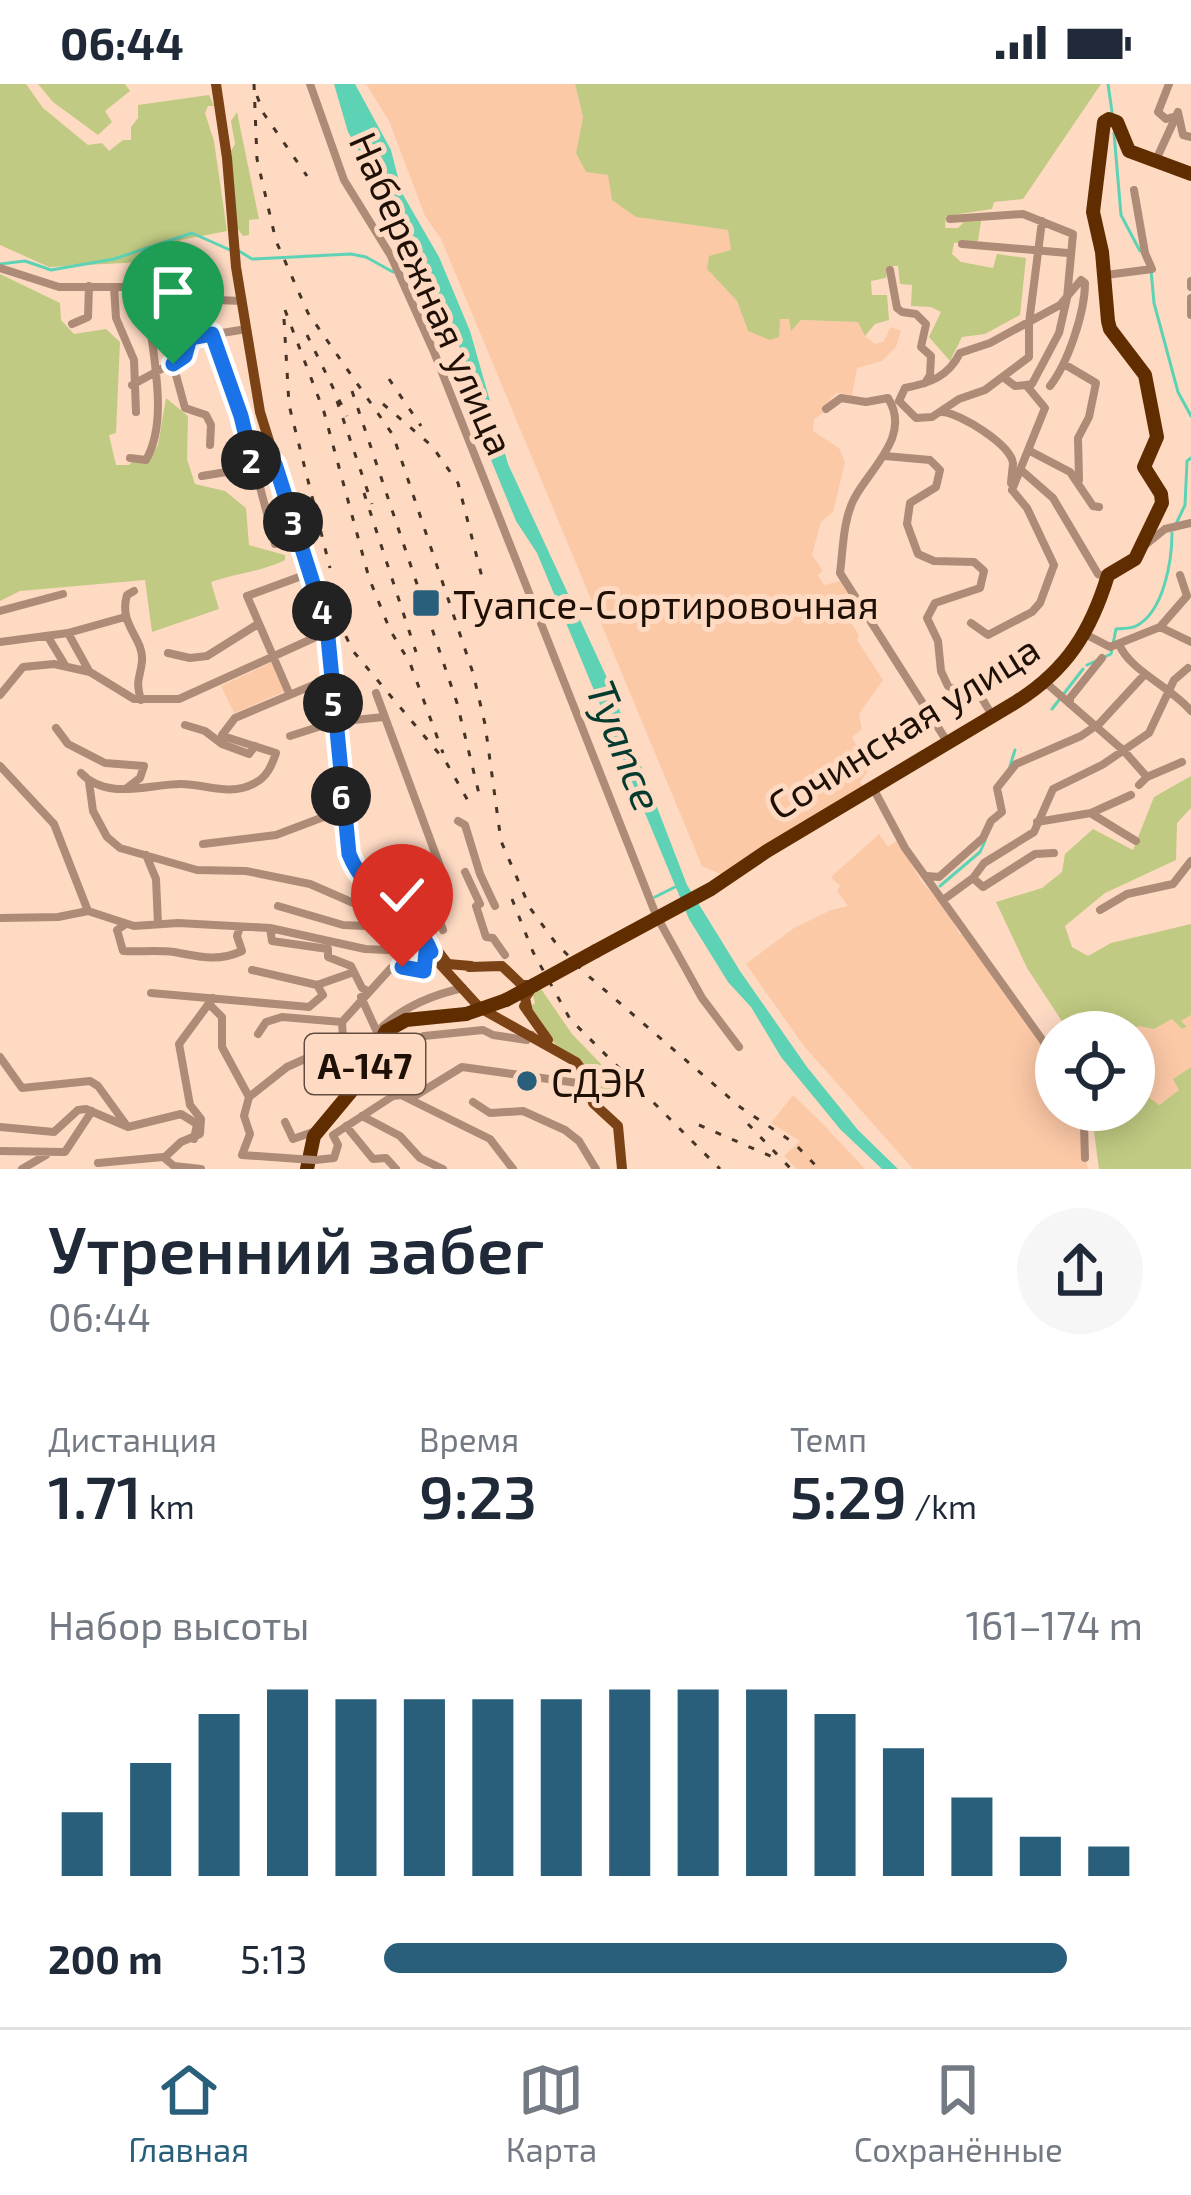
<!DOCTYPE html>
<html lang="ru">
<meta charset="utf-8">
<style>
:root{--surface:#fff;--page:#f6f6f7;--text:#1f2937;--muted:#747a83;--line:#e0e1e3;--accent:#2a5f7b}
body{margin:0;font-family:"Exo 2",sans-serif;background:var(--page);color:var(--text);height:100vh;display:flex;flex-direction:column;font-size:45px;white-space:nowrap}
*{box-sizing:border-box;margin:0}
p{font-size:39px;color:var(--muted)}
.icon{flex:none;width:66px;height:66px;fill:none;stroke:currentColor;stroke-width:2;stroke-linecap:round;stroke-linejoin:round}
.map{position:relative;height:1085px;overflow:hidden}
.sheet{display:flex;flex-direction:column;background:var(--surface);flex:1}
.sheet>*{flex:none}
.tools{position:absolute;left:1035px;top:927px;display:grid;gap:24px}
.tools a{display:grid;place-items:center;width:120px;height:120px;border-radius:50%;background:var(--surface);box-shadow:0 6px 30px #0003;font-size:60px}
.pin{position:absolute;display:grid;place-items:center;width:102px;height:102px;color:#fff;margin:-123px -51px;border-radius:50% 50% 50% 0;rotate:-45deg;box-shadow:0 0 12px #0007}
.pin .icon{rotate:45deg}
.km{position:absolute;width:60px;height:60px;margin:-30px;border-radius:50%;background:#222;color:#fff;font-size:33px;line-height:60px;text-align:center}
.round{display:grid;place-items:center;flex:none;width:126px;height:126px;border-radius:63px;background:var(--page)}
.summary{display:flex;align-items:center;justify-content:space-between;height:204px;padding:0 48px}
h1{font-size:66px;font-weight:600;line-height:90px}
.stats{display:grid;grid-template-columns:repeat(3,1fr);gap:18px;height:204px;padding:12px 48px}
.stats div{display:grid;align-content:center}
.stats b{font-size:60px;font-weight:600}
.stats small{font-size:33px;font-weight:400}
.stats p{font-size:33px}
.chart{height:336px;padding:24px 48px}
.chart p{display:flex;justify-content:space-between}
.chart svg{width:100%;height:216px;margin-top:12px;stroke:var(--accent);stroke-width:6}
ul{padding:0 48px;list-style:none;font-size:39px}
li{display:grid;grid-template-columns:192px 144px 1fr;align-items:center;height:90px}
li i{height:30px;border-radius:15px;background:var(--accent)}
.status{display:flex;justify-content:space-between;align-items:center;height:84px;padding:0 60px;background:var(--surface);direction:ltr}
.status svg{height:33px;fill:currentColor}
.tabs{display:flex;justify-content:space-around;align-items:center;height:168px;border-top:3px solid var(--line);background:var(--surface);font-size:33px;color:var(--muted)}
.tabs a{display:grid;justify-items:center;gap:6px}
.tabs .on{color:var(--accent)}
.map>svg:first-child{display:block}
.built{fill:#fcc9a7}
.green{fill:#c1ca82}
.water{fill:#5ed2b5}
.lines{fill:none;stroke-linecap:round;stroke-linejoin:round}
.stream{stroke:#5ed2b5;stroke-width:3}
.minor{stroke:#ad8b76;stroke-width:8}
.major{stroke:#7b4216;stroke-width:10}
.highway{stroke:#602d00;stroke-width:14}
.rail{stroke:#453326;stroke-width:3;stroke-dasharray:6 12;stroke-linecap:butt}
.minor-bridge{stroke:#ad8b76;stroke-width:8}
.highway-bridge{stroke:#602d00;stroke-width:14}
.route-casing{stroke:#fff;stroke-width:24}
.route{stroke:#1a73e8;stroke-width:15}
.poi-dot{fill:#2a5f7b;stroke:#fedac3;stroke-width:4.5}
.labels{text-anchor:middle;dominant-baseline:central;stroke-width:10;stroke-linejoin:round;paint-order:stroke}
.shield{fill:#fedac3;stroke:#624d3f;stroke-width:3}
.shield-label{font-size:36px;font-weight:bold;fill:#1f1006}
.street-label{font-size:39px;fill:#1f1006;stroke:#fedac3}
.poi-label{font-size:39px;fill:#1f1006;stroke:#fedac3;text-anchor:start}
.water-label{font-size:42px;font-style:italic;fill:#033b2f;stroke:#fedac3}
</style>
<div class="status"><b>06:44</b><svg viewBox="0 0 49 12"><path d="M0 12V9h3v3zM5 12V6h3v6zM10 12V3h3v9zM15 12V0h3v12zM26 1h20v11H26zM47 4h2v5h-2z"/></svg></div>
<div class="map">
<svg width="1191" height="1085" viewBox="0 0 1191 1085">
<rect width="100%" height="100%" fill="#fedac3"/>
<path class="built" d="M366,0H575L583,33L576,69L609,91L636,133L728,146L732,166L707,185L737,217L748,247L780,235H790L791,245L801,236L859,238L865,252L875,260L883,258L891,243L901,247L896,263L882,277L857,284L852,311L836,309L825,322L827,327L814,335L813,347L839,364L845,378L833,428L821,438L812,471L823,487L818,491L824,501L841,497L854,519L843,526L859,551L857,556L883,596L859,630L862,645L852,653L869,686L860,698L866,706L723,791L702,782L441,155L425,132L389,37Z
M272,578L286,607L234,629L221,602Z
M879,750L888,763L898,756L921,797L948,827L959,850L965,849L1056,982V1026H1073V1033L1078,1035L1088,1085H913L803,961L746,880L794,844L831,826L848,822L837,807L840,802L831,793Z
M1191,931V983L1173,995L1180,1006L1158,1021L1146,1011L1134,1019V948H1129L1138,942L1154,945L1172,935L1182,945L1186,944L1180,937Z
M793,1011L823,1040L865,1085H797L784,1072L800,1057L771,1039Z"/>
<path class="green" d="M0,0H26L43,24L88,61L102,59L109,67L123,56H131V43L138,34V21L209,11L214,22H208L205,29L214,57L227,147L181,156L161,177L49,183L0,161Z
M38,0H125L130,7L105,27L112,38L98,51L53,18Z
M575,0H1101L1023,115L994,118L992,125L946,132L945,144H958L964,138L981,137L978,157L954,159L952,170L961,178L993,184L997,170L1026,174L1020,231L985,250L962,253L950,277L929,253L941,228L931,223L911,222L912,201L900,200L898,182H888L886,194L871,197L872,211H887L889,236L875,240L865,252L858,238L801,236L791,247L789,235H780L779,253L770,256L748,247L737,217L707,185L709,172L731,166L728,146L636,133L612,116L608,91L586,88L576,69L583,33Z
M237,28L259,135L249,136V151L243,152L237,144L231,67L235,60L231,37Z
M0,190L60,219L61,236L74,250L106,245L120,258L116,349L109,351L116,381H129L136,374L148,376L158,361L166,314L188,332L187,375L195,400L225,407L246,424L249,461L285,471V476C261,488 236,489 211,498L219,525L152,548L145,496L20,507L0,517Z
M1191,692V724L1177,739L1176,776L1105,809L1065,842L1072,863L1088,872L1111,859L1191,840V931L1181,937L1187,943L1182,945L1172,935L1154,945L1138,942L1129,948H1069L1027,884L996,818L1042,804L1062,788L1065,770L1093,745L1133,766L1154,713Z
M539,902L572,950L628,1008V1017L606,1009L593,1016L589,1007L600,1000L542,948L529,924L535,919L532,908Z
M1191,983V1085H1099L1092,1033H1099L1102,1044L1117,1040L1146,1011L1159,1021L1179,1006L1173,995Z"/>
<path class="water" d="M334,0H355L391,66L402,109L439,173L470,247L508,380L608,596L687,801L740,887L807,983L858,1046L898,1085H882L840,1045L781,973L751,923L728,898L689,835L537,469L516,437L491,376L467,282L432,195L348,48Z"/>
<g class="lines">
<path class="stream" d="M1108,0L1112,28
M1114,49L1121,131L1140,167
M239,167L252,175L351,170L366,173L393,188
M0,180L25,177L51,186L114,175L192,149L230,166
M1151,186L1154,219L1178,308L1191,332
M410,198L437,206
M1176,440L1185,421L1187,377L1191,374
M1087,581L1111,570L1116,545C1123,544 1130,545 1136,542C1164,528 1172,476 1172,449
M1052,625L1083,585
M1010,682L1015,666
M940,802L980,768L985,757
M655,813L675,803"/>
<path class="minor" d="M310,0L344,96L391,172L434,268L656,831L702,914L739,963
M1169,0L1158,28L1166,35L1173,33
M1156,76L1178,28L1183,51L1191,53
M950,135L1023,130L1073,150L1067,214L1059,249L1032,300L1026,301L1045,324L1012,406
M962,160L1068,169
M0,184L59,203H130L166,214L242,217
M890,186L897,224L902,228L916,230L926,240L921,263L931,272L930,291L925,299
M1106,191L1152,185L1145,169L1134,106
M1191,197V203
M114,204L116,234L134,276L136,328
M1191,214V231
M72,240L88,233L89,202
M212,250L241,331L275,460
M173,280L185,324L206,331L211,341L210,361
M1064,280L1096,299L1089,333L1078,354L1079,396
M1003,293L1015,302L1026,301
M132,301L185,272L190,254L247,245
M899,317L905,304C930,299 948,293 960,269L990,259L1060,221L1081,196L1085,199C1085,228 1068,279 1050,302
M899,317L916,334L932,333L959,315L985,306L1029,273V239L1042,137
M826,325L841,314L866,318L888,314C912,352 870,384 854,415C843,436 843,466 840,489L948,659
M943,328C961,330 1010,360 1013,379C1013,381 1011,398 1011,399
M1028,366L1070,388L1093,422L1099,423
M885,372L930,376L940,386L936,403L910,419L907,440L918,470L934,477L974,478L984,487L980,504L935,519L927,534L938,557L941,587L948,602L958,607L978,608L992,631
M130,374L146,376C167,340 155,283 150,241
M1021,386L1053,414L1098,490L1107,494
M202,392L275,380
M1144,462L1165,445L1191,439
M134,507L127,511C118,541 144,554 142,577C140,596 135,595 141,616
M0,527L63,510
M971,539L988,551L1032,528L1040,519L1054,481L1027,424L1012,406
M1160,543L1191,558
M68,549L89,587
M1085,550L1110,563L1160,543L1187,512L1180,491
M48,553L65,581
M0,558L68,549L125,533
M1119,560C1129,586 1171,603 1191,627
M168,569L190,574L207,572L258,540
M1045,598L1124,667L1147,693
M289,609L247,512L310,489
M376,609L444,793L426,800L443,846
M0,611L23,583L54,580L90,588L134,615H179L327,548
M1070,620V614L1102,574
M185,641L205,647L222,660L223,652
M56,644L68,660L105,679L144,682L140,694L127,704
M290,652L334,638L384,633
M222,660L249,670L255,662
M0,682L54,740L88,827
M81,689C107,717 149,700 181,700C206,700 230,713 255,699C267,693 272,681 276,669L226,653L222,651L235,634L330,594
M89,698L93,727L107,753L120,764L197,786L246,787L310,800L381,831L389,843L406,851L421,846
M1139,701L1147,693L1182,678
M873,704L905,764L1056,975
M1092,730L1136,757
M458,737L465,741L480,790L495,822
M1037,738L1091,729L1131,711
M203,760L276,751L342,726
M146,771L156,795L158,840
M465,788L480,820L476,822L486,853L493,854L505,871
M927,792L939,793L983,754L991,737L1002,728L997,704L1016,680L1081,652L1100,639L1145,590
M973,794L983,803L1035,770L1054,769
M943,816L973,794L984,779L1034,748L1053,705L1102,681L1149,649L1174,596L1188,584
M278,822L343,841L389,843
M1100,826L1127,810L1173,800L1191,777
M0,834L58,833L88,827L134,842L178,839L270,844L365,865L431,868
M126,840L117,846L123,867C140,868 157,866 174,868C200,873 218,878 242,867L237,852L240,843
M270,844L272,857L328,865V873L351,882L354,888
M252,886L317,901L354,888L362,904L368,907
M151,909L309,923L323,911L317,901
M361,913L377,948C400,924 432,911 463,904
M210,921L222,933V963L249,1013L244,1032L250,1050L242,1071L299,1075
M258,950L266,938L282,933L342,938
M424,952L483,946L493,951L527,956L532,951
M383,962L393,977L389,1004L393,1012
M0,973L22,1004L90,997L98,1002L127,1042
M321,1007L345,985L342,938L391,884L424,887L426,868
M393,1012L401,1011L490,1055L513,1085
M249,1013L287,983L307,974
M410,1015L462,983L585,1000
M473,1018L490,1029L523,1027L565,1046L579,1057L596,1085
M1079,1026L1084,1041L1085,1074
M362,1032L400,1052L420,1074L443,1085
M285,1038L293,1055L313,1048
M346,1042L373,1075L386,1074L396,1085
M0,1043L54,1048L78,1026L86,1025L128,1043L181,1030L197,1040L194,1055
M0,1067L65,1068L92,1027
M165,1073L181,1058L200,1050L201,1035L190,1021L179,960L213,914
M315,1076L334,1074L338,1061L333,1051L393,1012
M98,1079L163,1073L174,1082L201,1085
M22,1085L46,1071"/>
<path class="major" d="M216,0L227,74L236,183L260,328L327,543L347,763L363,798L419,843L448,880L471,882
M438,878L480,924L576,978L585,990L593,1019L618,1042L622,1085
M469,883L502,882L522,901H534L525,914L528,928
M524,922L548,956"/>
<path class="highway" d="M596,867L711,805L767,767L1016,618C1067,586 1091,547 1108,491L1135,475L1162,419L1161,410L1144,383L1157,353L1145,291L1110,245L1108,237L1102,168L1093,128L1104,38L1109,35L1117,38L1129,67L1191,90
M506,916L534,901
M307,1085L314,1052L354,1004L386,947L406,936L466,930"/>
<path class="rail" d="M254,0L257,75L276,157L308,229L393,351L473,589L485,640L501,757L530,824L555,858L585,889L740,1023L794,1059L819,1085
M257,12L264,30L307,92
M285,226L324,328L369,494L390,546L410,579L443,669
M284,235L289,321L330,484
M307,251L347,332
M389,295L421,342
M352,307L457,619L481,718
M337,317L372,420
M383,320L432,362L458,399L484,501
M364,409L416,568
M338,536L353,567L446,678L471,722
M512,815L533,868L570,935L720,1085
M748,1040L791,1085
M699,1041L775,1074"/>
<path class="minor-bridge" d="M299,1075L315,1076"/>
<path class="highway-bridge" d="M534,901L596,867
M466,930L506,916"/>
</g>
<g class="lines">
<g class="route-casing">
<path id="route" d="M173,280L185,272L190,254L212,250L241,332L254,386L275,380L327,543L349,770C369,820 414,824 431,868H426L424,887L402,883"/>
</g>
<use href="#route" class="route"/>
</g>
<g class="poi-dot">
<rect x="411" y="504" width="30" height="30" rx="6"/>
<circle cx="527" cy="997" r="12"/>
</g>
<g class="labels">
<rect class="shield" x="305" y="950" width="120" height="60" rx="9"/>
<g class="shield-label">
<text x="365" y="980">А-147</text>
</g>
<g class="street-label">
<text transform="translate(433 209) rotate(66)">Набережная улица</text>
<text transform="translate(903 642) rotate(-32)">Сочинская улица</text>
</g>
<g class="poi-label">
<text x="453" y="519">Туапсе-Сортировочная</text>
<text x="551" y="997">СДЭК</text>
</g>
<g class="water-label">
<text transform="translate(626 661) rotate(68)">Туапсе</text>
</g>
</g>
</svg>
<div class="tools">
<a><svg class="icon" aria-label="locate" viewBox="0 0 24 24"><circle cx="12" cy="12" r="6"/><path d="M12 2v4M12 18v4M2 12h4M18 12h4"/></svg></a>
</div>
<div class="pin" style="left:173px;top:280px;background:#1e9e55"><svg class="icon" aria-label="arrive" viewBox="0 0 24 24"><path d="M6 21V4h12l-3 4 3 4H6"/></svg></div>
<div class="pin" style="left:402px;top:883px;background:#d93025"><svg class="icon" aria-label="check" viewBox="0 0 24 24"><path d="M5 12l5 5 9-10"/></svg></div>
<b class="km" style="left:251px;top:376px">2</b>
<b class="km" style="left:293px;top:438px">3</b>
<b class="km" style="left:322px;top:527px">4</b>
<b class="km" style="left:333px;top:619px">5</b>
<b class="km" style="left:341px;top:712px">6</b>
</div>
<section class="sheet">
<div class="summary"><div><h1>Утренний забег</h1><p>06:44</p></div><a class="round"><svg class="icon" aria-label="share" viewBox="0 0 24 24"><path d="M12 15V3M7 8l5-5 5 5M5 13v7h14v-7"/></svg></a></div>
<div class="stats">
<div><p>Дистанция</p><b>1.71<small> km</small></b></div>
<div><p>Время</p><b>9:23</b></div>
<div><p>Темп</p><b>5:29<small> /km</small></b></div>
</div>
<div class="chart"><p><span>Набор высоты</span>161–174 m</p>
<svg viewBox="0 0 160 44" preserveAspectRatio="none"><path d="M5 44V31M15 44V21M25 44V11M35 44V6M45 44V8M55 44V8M65 44V8M75 44V8M85 44V6M95 44V6M105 44V6M115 44V11M125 44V18M135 44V28M145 44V36M155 44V38"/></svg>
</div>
<ul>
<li><b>200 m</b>5:13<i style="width:90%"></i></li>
</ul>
</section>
<nav class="tabs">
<a class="on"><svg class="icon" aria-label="home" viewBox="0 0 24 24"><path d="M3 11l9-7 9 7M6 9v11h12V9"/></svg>Главная</a>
<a><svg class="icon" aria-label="map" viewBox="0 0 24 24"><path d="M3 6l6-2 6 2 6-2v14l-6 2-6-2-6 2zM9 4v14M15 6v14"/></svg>Карта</a>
<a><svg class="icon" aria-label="saved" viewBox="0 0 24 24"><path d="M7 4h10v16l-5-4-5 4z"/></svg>Сохранённые</a>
</nav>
